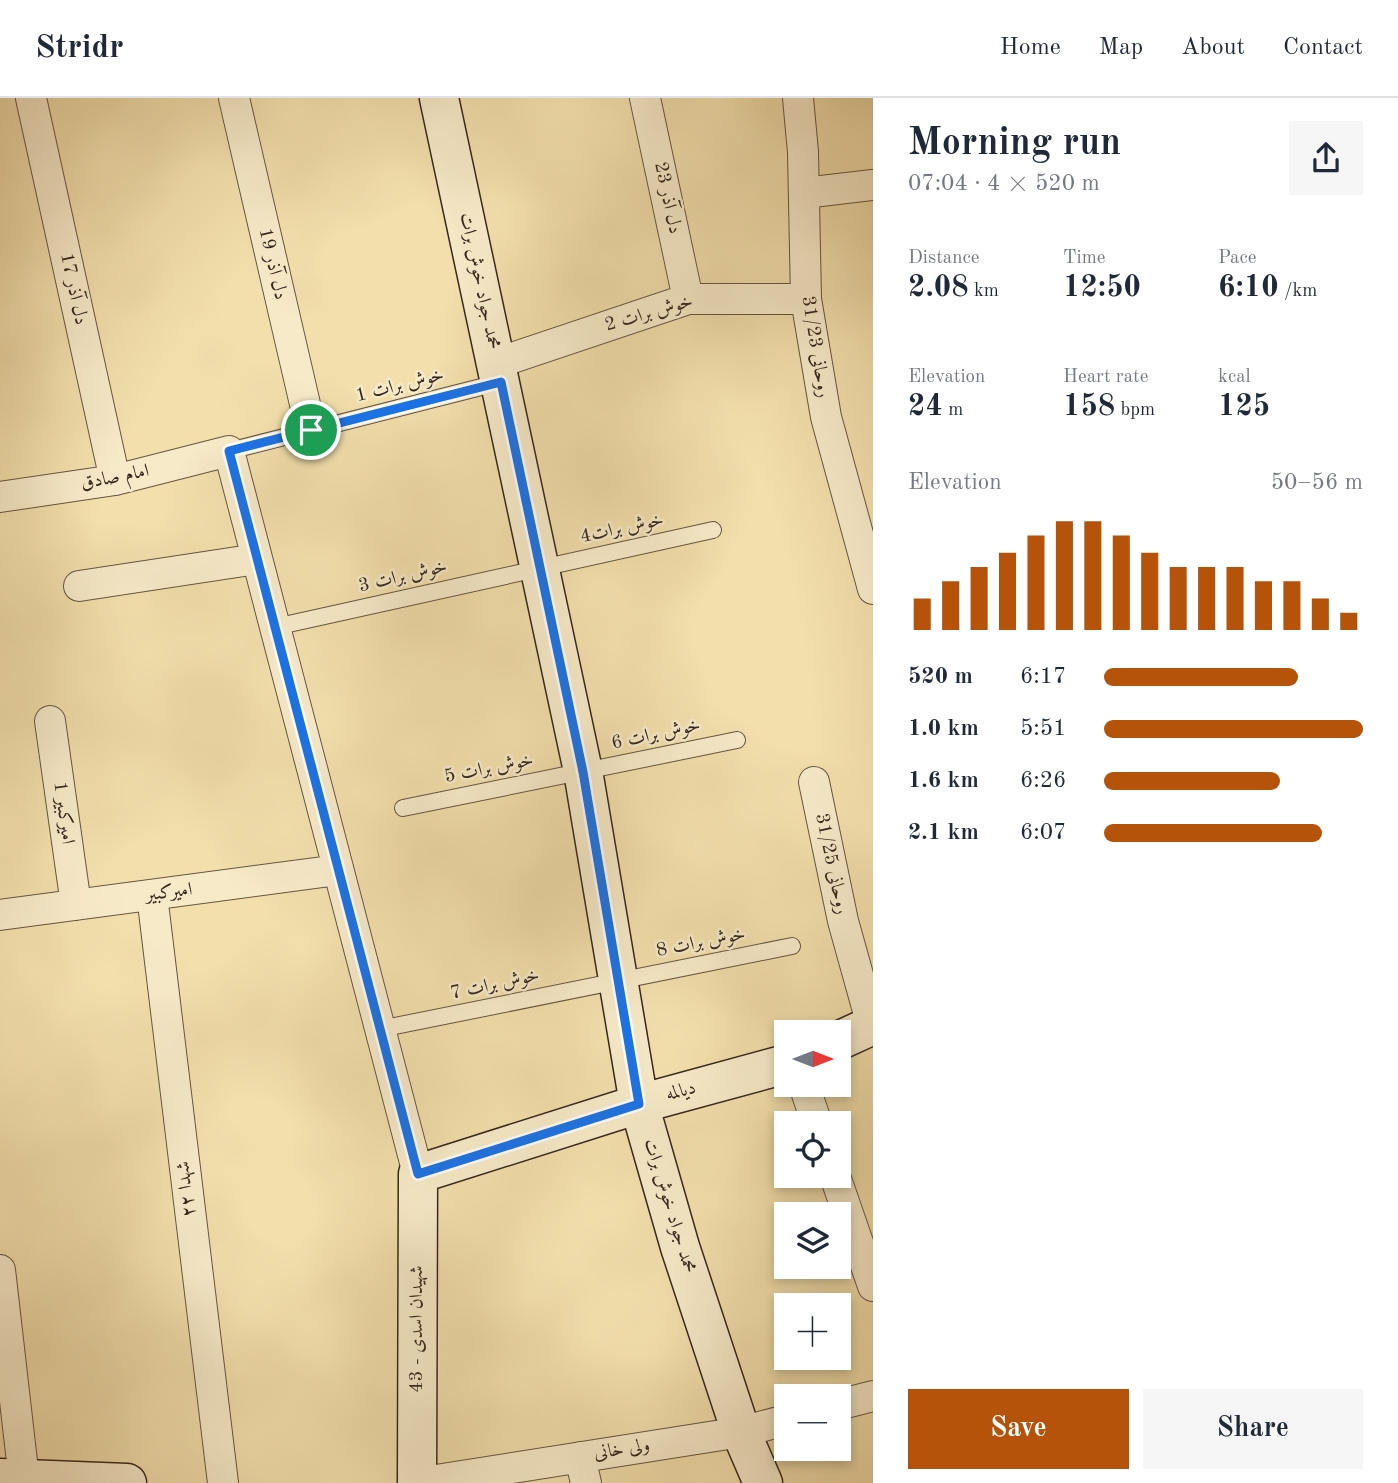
<!DOCTYPE html>
<meta charset="utf-8">
<style>
:root{--surface:#fff;--page:#f6f6f7;--text:#1f2937;--muted:#747a83;--line:#e0e1e3;--accent:#b45309}
body{margin:0;font-family:"Old Standard TT",Amiri,serif;background:var(--page);color:var(--text);height:100vh;display:flex;flex-direction:column;font-size:26px;white-space:nowrap}
*{box-sizing:border-box;margin:0}
p{font-size:23px;color:var(--muted)}
.icon{flex:none;width:38px;height:38px;fill:none;stroke:currentColor;stroke-width:2;stroke-linecap:round;stroke-linejoin:round}
.map{position:relative;flex:1;overflow:hidden}
.panel{display:flex;flex-direction:column;background:var(--surface);width:525px}
.panel>*{flex:none}
.needle{width:46px;rotate:90deg}
.fabs{position:absolute;left:774px;top:922px;display:grid;gap:14px}
.fabs a{display:grid;place-items:center;width:77px;height:77px;border-radius:0px;background:var(--surface);box-shadow:0 4px 10px #0003;font-size:35px}
.pin{position:absolute;display:grid;place-items:center;width:60px;height:60px;color:#fff;margin:-30px;border:4px solid #fff;border-radius:50%;box-shadow:0 2px 7px #0007}
.round{display:grid;place-items:center;flex:none;width:74px;height:74px;border-radius:0px;background:var(--page)}
.headline{display:flex;align-items:center;justify-content:space-between;height:119px;padding:0 35px}
h1{font-size:38px;font-weight:600;line-height:52px}
.metrics{display:grid;grid-template-columns:repeat(3,1fr);gap:10px;height:119px;padding:7px 35px}
.metrics div{display:grid;align-content:center}
.metrics b{font-size:30px;font-weight:600}
.metrics small{font-size:19px;font-weight:400}
.metrics p{font-size:19px}
.chart{height:196px;padding:14px 35px}
.chart p{display:flex;justify-content:space-between}
.chart svg{width:100%;height:126px;margin-top:7px;stroke:var(--accent);stroke-width:6}
.primary-button{display:flex;gap:14px;margin-top:auto;padding:14px 35px}
.primary-button a{flex:1;height:80px;border-radius:0px;background:var(--accent);color:#fff;font-size:28px;font-weight:600;line-height:80px;text-align:center}
.primary-button a+a{background:var(--page);color:var(--text)}
ul{padding:0 35px;list-style:none;font-size:23px}
li{display:grid;grid-template-columns:112px 84px 1fr;align-items:center;height:52px}
li i{height:18px;border-radius:9px;background:var(--accent)}
header{display:flex;align-items:center;gap:42px;box-sizing:border-box;height:98px;padding:0 35px;background:var(--surface);border-bottom:2px solid var(--line)}
header strong{font-size:33px}
nav{display:flex;gap:38px;margin-inline-start:auto;font-size:24px}
main{display:flex;flex:1;min-height:0}
.map>svg:first-child{display:block}
.lines{fill:none;stroke-linecap:round;stroke-linejoin:round}
.lane-casing{stroke:#655541;stroke-width:18}
.street-casing{stroke:#655541;stroke-width:32}
.secondary-casing{stroke:#36271d;stroke-width:41}
.lane{stroke:#f7eac9;stroke-width:16}
.street{stroke:#f7eac9;stroke-width:30}
.secondary{stroke:#f7eac9;stroke-width:38}
.route-casing{stroke:#fff;stroke-width:14}
.route{stroke:#1a73e8;stroke-width:9}
.labels{text-anchor:middle;dominant-baseline:central;stroke-width:5;stroke-linejoin:round;paint-order:stroke}
.street-label{font-size:19px;fill:#36271d;stroke:#f7eac9}
</style>
<header>
<strong>Stridr</strong>
<nav><a>Home</a><a>Map</a><a>About</a><a>Contact</a></nav>
</header>
<main>
<div class="map">
<svg width="873" height="1385" viewBox="0 0 873 1385">
<rect width="100%" height="100%" fill="#f2dfac"/>
<filter id="stains"><feTurbulence type="fractalNoise" baseFrequency=".00286" numOctaves="4"/><feColorMatrix values="0 0 0 0 .2 0 0 0 0 .09 0 0 0 0 .02 0 0 0 .5 -.17"/></filter>
<radialGradient id="worn" r=".72"><stop offset=".6" stop-color="#630" stop-opacity="0"/><stop offset="1" stop-color="#630" stop-opacity=".3"/></radialGradient>
<g class="lines">
<g class="lane-casing">
<path id="lane" d="M229,353L501,284
M275,529L713,432
M403,710L737,642
M380,931L792,848"/>
</g>
<g class="street-casing">
<path id="street" d="M31,0L115,382
M234,0L311,332
M645,0L688,201
M798,0L803,54L806,201L826,319L873,491
M804,95L873,87
M497,265L688,201H806
M0,399L115,382L229,353L418,1076
M79,488L257,461
M50,623L76,807
M814,684L843,823L872,927
M152,797L223,1385
M0,817L338,772
M804,987L817,1026
M835,1078L873,1188
M0,1172L24,1381
M838,1307L873,1298
M580,1359L586,1385
M417,1385L741,1334L786,1322"/>
</g>
<g class="secondary-casing">
<path id="secondary" d="M439,0L583,673L639,1006L680,1149L741,1334L763,1385
M838,943L873,927
M0,1380L127,1385
M417,1385L418,1076L639,1006L786,966"/>
</g>
<use href="#lane" class="lane"/>
<use href="#street" class="street"/>
<use href="#secondary" class="secondary"/>
</g>
<g class="lines">
<g class="route-casing">
<path id="route" d="M501,284L583,674L639,1006L418,1076L229,353Z"/>
</g>
<use href="#route" class="route"/>
</g>
<g class="labels">
<g class="street-label">
<text transform="translate(667 100) rotate(78)">دل آذر 23</text>
<text transform="translate(272 166) rotate(77)">دل آذر 19</text>
<text transform="translate(479 183) rotate(78)">محمد جواد خوش برات</text>
<text transform="translate(73 191) rotate(78)">دل آذر 17</text>
<text transform="translate(649 216) rotate(-16)">خوش برات 2</text>
<text transform="translate(815 249) rotate(81)">روحانی 31/23</text>
<text transform="translate(400 288) rotate(-14)">خوش برات 1</text>
<text transform="translate(115 380) rotate(-11)">امام صادق</text>
<text transform="translate(622 431) rotate(-12)">خوش برات4</text>
<text transform="translate(403 479) rotate(-13)">خوش برات 3</text>
<text transform="translate(656 637) rotate(-12)">خوش برات 6</text>
<text transform="translate(489 671) rotate(-11)">خوش برات 5</text>
<text transform="translate(63 715) rotate(82)">امیرکبیر 1</text>
<text transform="translate(831 766) rotate(78)">روحانی 31/25</text>
<text transform="translate(169 795) rotate(-7)">امیرکبیر</text>
<text transform="translate(701 845) rotate(-11)">خوش برات 8</text>
<text transform="translate(495 887) rotate(-12)">خوش برات 7</text>
<text transform="translate(681 994) rotate(-15)">دیالمه</text>
<text transform="translate(187 1091) rotate(-97)">شهدا ۲۲</text>
<text transform="translate(669 1108) rotate(73)">محمد جواد خوش برات</text>
<text transform="translate(417 1231) rotate(-90)">شهیدان اسدی - 43</text>
<text transform="translate(622 1352) rotate(-9)">ولی خانی</text>
</g>
</g>
<rect width="100%" height="100%" filter="url(#stains)"/>
<rect width="100%" height="100%" fill="url(#worn)"/>
</svg>
<div class="fabs">
<a><svg class="needle" viewBox="-14 -14 28 28"><path d="M0-13l5 13h-10z" fill="#e53935"/><path d="M0 13l5-13h-10z" fill="#747a83"/></svg></a>
<a><svg class="icon" aria-label="locate" viewBox="0 0 24 24"><circle cx="12" cy="12" r="6"/><path d="M12 2v4M12 18v4M2 12h4M18 12h4"/></svg></a>
<a><svg class="icon" aria-label="layers" viewBox="0 0 24 24"><path d="M12 4l9 5-9 5-9-5zM3 14l9 5 9-5"/></svg></a>
<a>+</a>
<a>−</a>
</div>
<div class="pin" style="left:311px;top:332px;background:#1e9e55"><svg class="icon" aria-label="arrive" viewBox="0 0 24 24"><path d="M6 21V4h12l-3 4 3 4H6"/></svg></div>
</div>
<section class="panel">
<div class="headline"><div><h1>Morning run</h1><p>07:04 · 4 × 520 m</p></div><a class="round"><svg class="icon" aria-label="share" viewBox="0 0 24 24"><path d="M12 15V3M7 8l5-5 5 5M5 13v7h14v-7"/></svg></a></div>
<div class="metrics">
<div><p>Distance</p><b>2.08<small> km</small></b></div>
<div><p>Time</p><b>12:50</b></div>
<div><p>Pace</p><b>6:10<small> /km</small></b></div>
</div>
<div class="metrics">
<div><p>Elevation</p><b>24<small> m</small></b></div>
<div><p>Heart rate</p><b>158<small> bpm</small></b></div>
<div><p>kcal</p><b>125</b></div>
</div>
<div class="chart"><p><span>Elevation</span>50–56 m</p>
<svg viewBox="0 0 160 44" preserveAspectRatio="none"><path d="M5 44V33M15 44V27M25 44V22M35 44V17M45 44V11M55 44V6M65 44V6M75 44V11M85 44V17M95 44V22M105 44V22M115 44V22M125 44V27M135 44V27M145 44V33M155 44V38"/></svg>
</div>
<ul>
<li><b>520 m</b>6:17<i style="width:75%"></i></li>
<li><b>1.0 km</b>5:51<i style="width:100%"></i></li>
<li><b>1.6 km</b>6:26<i style="width:68%"></i></li>
<li><b>2.1 km</b>6:07<i style="width:84%"></i></li>
</ul>
<div class="primary-button"><a>Save</a><a>Share</a></div>
</section>
</main>
